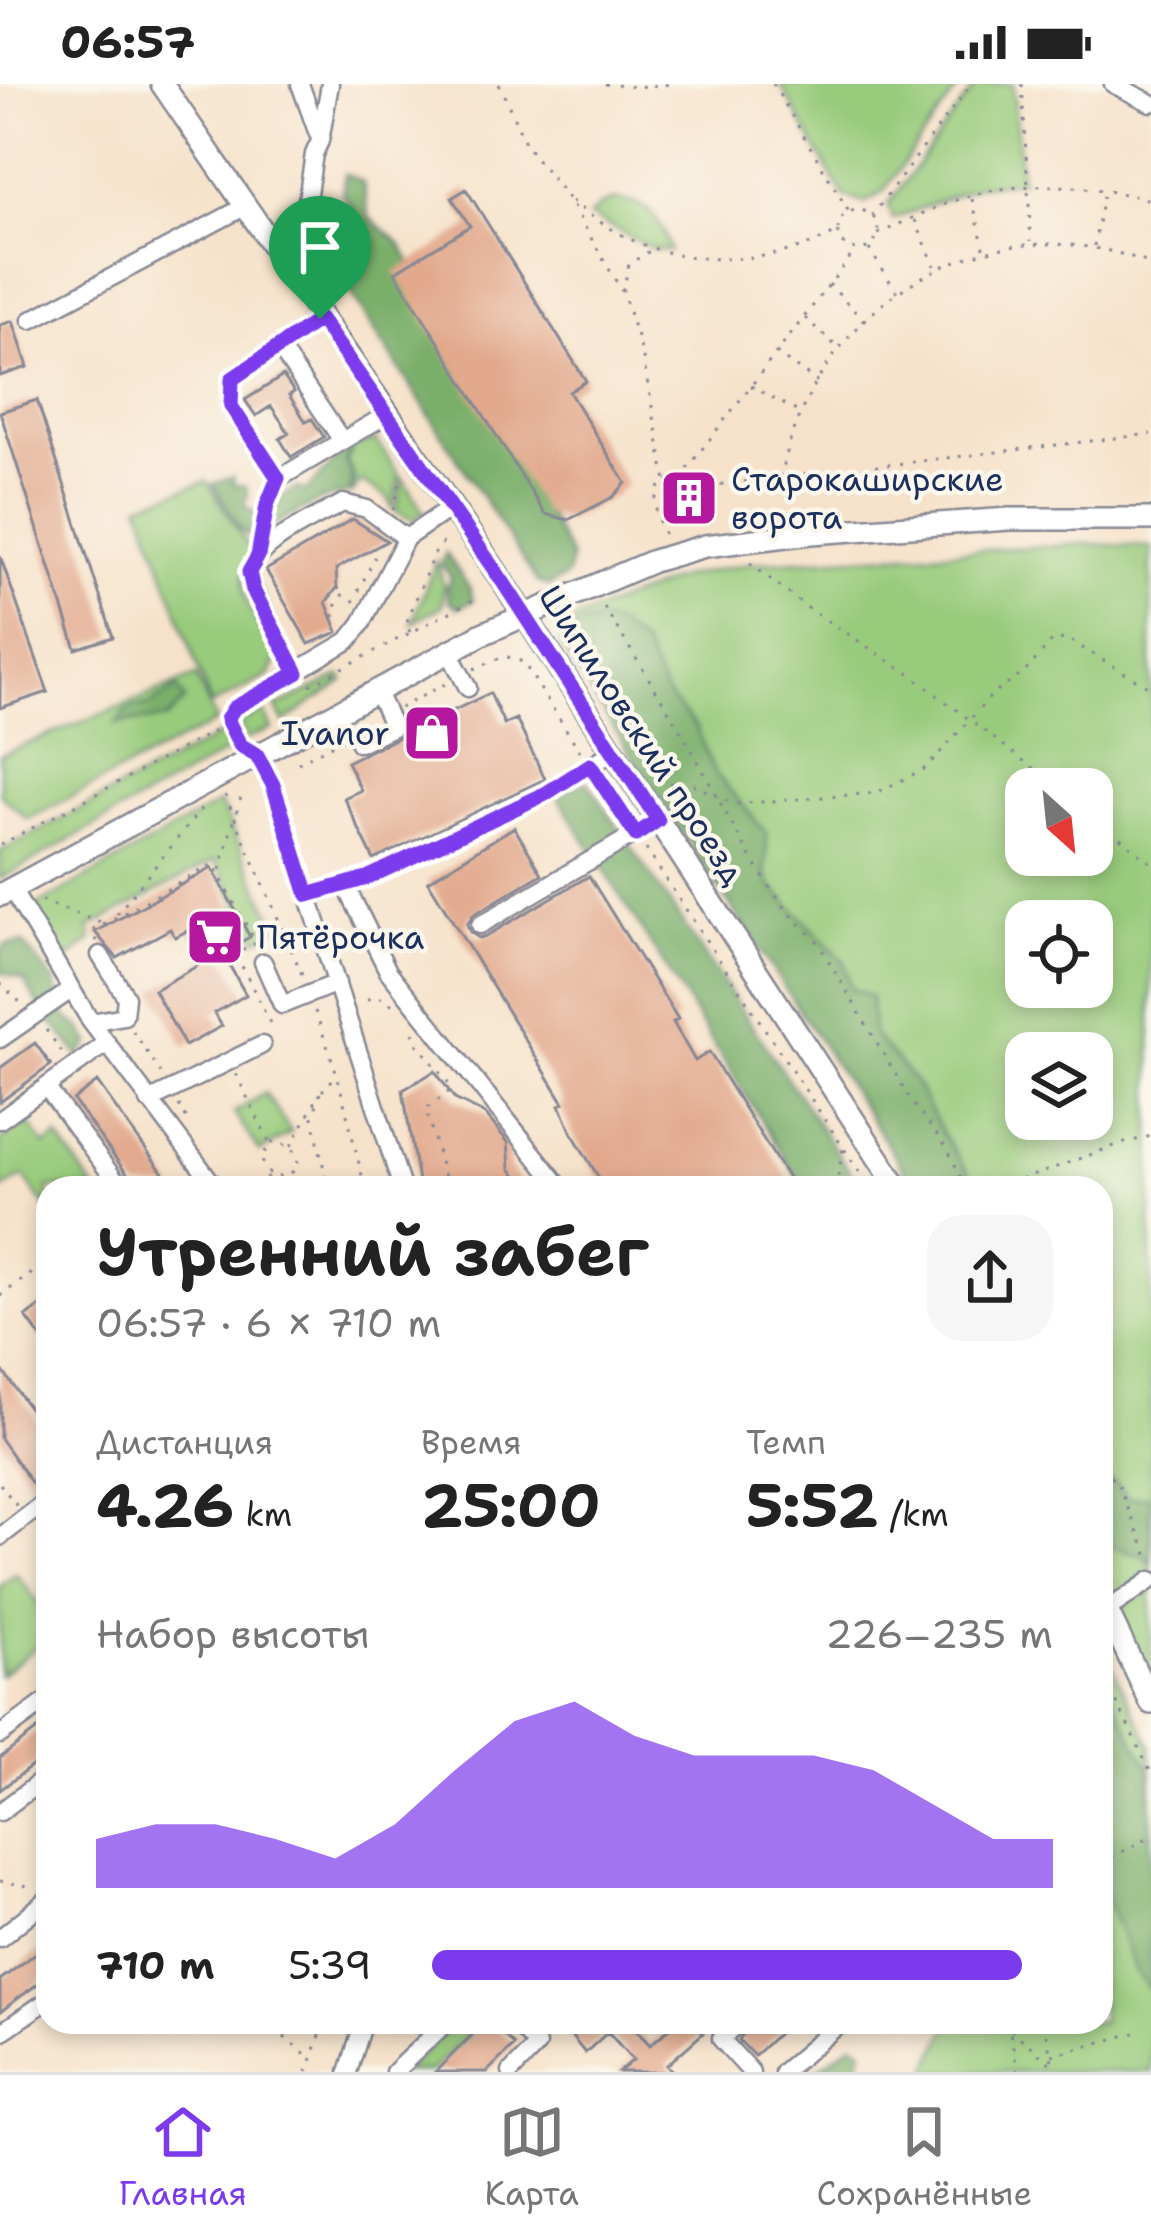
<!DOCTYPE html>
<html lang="ru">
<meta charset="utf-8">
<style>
:root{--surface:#fff;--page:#f6f6f6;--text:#222;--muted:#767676;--line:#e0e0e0;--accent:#7c3aed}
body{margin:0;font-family:"Shantell Sans",sans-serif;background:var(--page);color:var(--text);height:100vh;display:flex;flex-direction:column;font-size:45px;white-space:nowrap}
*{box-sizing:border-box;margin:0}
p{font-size:39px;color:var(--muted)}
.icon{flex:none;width:66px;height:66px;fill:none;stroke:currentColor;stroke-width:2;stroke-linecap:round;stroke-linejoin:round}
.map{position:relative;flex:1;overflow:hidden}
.sheet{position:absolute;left:36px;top:1092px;width:1077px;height:858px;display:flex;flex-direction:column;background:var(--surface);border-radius:36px;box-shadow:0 6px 18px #0003}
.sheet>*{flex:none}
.needle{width:78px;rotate:153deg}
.controls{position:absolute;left:1005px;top:684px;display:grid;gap:24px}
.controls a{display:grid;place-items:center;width:108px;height:108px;border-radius:24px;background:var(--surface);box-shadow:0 6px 18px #0003;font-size:60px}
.pin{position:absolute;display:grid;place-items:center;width:102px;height:102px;color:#fff;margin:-123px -51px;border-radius:50% 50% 50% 0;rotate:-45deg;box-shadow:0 0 12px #0007}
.pin .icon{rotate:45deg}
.round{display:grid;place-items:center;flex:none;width:126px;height:126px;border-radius:36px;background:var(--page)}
.headline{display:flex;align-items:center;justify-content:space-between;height:204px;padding:0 60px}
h1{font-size:66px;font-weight:700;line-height:90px}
.metrics{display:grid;grid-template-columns:repeat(3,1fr);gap:18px;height:204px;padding:12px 60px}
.metrics div{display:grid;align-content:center}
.metrics b{font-size:60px;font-weight:700}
.metrics small{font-size:33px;font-weight:400}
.metrics p{font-size:33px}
.chart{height:336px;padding:24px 60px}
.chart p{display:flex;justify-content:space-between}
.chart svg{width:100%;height:216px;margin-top:12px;fill:var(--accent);opacity:.7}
ul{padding:0 60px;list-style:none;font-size:39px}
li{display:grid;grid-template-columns:192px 144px 1fr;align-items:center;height:90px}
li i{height:30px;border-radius:15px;background:var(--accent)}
.status{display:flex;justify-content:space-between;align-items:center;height:84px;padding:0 60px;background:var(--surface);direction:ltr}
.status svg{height:33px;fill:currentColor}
.tabs{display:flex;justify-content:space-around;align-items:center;height:168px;border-top:3px solid var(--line);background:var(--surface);font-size:33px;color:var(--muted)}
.tabs a{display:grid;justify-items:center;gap:6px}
.tabs .selected{color:var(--accent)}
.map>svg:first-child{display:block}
.green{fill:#99cb7b;stroke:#5a7d6c;stroke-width:3;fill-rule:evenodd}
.forest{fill:#7aaf6b;stroke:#4a6f64;stroke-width:3}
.building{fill:#e2a98d}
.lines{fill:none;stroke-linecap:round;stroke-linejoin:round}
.minor-casing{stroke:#888894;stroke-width:21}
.major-casing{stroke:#888894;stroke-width:26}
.path{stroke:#888894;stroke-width:3;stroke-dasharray:3 9;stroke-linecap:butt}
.minor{stroke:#fff;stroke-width:16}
.major{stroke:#fff;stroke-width:21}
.route-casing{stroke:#fff;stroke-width:24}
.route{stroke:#7c3aed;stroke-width:15}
.labels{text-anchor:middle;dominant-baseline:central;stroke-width:9;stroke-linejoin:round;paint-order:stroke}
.poi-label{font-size:33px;fill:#1b2f5e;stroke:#fbf7ec;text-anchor:start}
.street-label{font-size:33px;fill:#1b2f5e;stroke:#fbf7ec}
</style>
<div class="status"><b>06:57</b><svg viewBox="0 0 49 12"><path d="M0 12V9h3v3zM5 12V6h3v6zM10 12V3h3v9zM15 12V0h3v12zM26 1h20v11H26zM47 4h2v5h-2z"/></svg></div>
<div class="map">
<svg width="1151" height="1988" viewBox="0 0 1151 1988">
<rect width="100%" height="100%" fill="#fbf7ec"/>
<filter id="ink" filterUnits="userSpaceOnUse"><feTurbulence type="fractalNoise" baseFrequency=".00833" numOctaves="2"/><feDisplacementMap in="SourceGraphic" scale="24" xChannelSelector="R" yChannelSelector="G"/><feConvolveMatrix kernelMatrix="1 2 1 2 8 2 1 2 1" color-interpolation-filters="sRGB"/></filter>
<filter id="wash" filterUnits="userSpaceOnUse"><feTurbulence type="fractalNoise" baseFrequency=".004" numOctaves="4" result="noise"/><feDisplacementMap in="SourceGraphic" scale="48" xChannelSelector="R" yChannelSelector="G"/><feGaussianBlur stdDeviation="2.7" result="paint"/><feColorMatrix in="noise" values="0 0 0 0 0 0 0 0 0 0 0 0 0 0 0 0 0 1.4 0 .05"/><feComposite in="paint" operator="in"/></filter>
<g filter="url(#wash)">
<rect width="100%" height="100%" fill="#f6e2ca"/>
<path class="green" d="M780,0H961L883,108L865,119L843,112Z
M977,0H1013L1021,97L980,101L893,135L888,121Z
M614,116C649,117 661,135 670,167L653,165L590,132L601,121Z
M376,356L400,392L392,424L387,413L361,397L353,409L354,392L347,378L353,363Z
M403,395L424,428L413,436L396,428Z
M207,397L252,469C228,504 260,543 277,575L269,592L211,621L140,420Z
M1085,460L1151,463V1606L1101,1504V1104H916L560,562L566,539L682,493L750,479ZM1026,705H1092V771H1026ZM1026,837H1092V903H1026ZM1026,969H1092V1035H1026Z
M436,477L444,501L442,522L412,539Z
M196,592L216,638L28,735L0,710V671Z
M341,592L344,597L284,638L276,623Z
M263,627L272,645L247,655L238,640Z
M222,650L230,666L0,795V768Z
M220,719L278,845L257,855L215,776L89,844L92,856L67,876L33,824Z
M265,1009L291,1048L260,1068L234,1029Z
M28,1038L45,1062L58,1053L94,1104H48V1126L23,1092L0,1107V1057Z
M16,1490L48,1531V1554L0,1591V1502Z
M1101,1561L1151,1661V1988H927L950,1938H1101Z
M455,1938H481L430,1988H403Z"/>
<path class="forest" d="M345,90L363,98L369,134L400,159L571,474L567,492L549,502L537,498L338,190L331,144L356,131L342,110Z
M342,359L351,363L345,377L352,391L350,409L321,416L251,453L241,446L213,400L233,393V400L246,403L248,412L244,419L251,427L267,428L279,421L280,413L297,404L304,408C319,398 323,386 337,376L338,362Z
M446,469L470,505L473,517L458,524L449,517L447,504L451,492L441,481Z
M600,537L617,541L643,562L666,610L696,643L713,686L767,750L766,789L771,802L844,877L851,904L871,913L873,950L915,998L944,1053L979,1104H916L560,562L575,542Z
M177,604L185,616L167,635L116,639L129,624L149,621Z
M587,697L859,1101L861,1104H804L557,711Z
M23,859L54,897L64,931L81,944L90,959L80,973L37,919L24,896L1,888L0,867L5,861Z
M1101,1395L1113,1397L1128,1414L1151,1412V1481L1146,1473L1101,1459Z
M1101,1592L1151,1688V1907L1137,1890L1101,1801Z
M853,1959L863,1964L857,1985L813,1988Z"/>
<g id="blocks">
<path class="building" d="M466,105L586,297L569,308L626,399L613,413L568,436L545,430L395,188L470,142L452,114Z
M13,237L28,283L0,292V241Z
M283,292L294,308L289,311L306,338L312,335L324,353L291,373L280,355L289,349L271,322L256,332L245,316Z
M37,316L113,553L76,565L0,328Z
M353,435L387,457L336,485L337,504L326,518L338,548L309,560L266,486Z
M0,472L48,608L0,624Z
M490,609L504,640L516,635L545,695L374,776L344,714L361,706L347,678Z
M514,743L542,790L473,831L467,840L470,848L479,854L486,852L589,792L678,935L673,938L695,977L709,968L794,1104H605L572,1049L560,1021L564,1019L428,797Z
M212,784L250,853L222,868L246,911L214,929L222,942L185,962L154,906L206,877L189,846L175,853L170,845L117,874L95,848Z
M35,959L51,981L0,1018V984Z
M435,987L455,1015L485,1030L508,1058L510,1084L524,1104H419L403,1006Z
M97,998L127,1040L174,1104H137L73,1016Z
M48,1217V1263L26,1233Z
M0,1283L48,1351V1399L37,1407L0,1354Z
M48,1638V1670L0,1706V1674Z
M48,1860V1892L0,1928V1896Z
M485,1938H491L514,1961L487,1988H435Z
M587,1938H629L650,1961L677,1938H694L703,1949L667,1981L673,1988H619L633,1976L608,1948L585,1969L571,1952Z
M751,1938H790L754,1972L739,1956Z"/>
</g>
</g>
<g filter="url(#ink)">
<use href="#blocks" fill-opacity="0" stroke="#888894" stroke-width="3"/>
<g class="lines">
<g class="minor-casing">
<path id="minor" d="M300,0L318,50
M1113,0L1151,19
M276,170L302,149L314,70L320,57L330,0
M320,234L232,295L231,322L278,395L386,331
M31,236L246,122
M279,263L341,355
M449,568L468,604
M297,589L250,497C247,462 316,434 343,419L367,425L406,454
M359,659L393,643L377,608
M345,800L388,887L561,1104
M11,804L91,938L216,1104
M309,811L367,794L545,710L614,667
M480,841L659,736
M263,878L282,921L337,899
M91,938L124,932L126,913L100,871
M0,955L71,906
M46,1003L121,1104
M149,1017L262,961
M0,1036L107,959
M402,1104L273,701L257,671L240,661L227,635L234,624L348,557L362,539L406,454L450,424
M0,1453L48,1416
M1107,1526L1151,1496
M0,1651L48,1616
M0,1728L48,1692
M0,1854L48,1815
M739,1938L721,1955L751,1988
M0,1949L48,1916
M348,1988L364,1938
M394,1988L447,1938
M511,1988L537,1961L515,1938
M783,1988L842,1938"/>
</g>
<g class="major-casing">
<path id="major" d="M162,0L503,498L898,1104
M0,811L482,550L653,477L705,462L812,449L1009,435H1151
M1101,1514L1151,1619"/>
</g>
<path class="path" d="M499,0L527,63L569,116L623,209L642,269L666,397L707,402L1151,350
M605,0L634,3L673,0
M773,0L849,128
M1022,0L1031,157
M972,115L984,164
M571,117C594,135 624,155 653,164C707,183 789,177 838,147
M838 146a20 20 0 1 1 40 0a20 20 0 1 1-40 0Z
M872,132L971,0
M915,136L935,182
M878,150C909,136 941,119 974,111C1030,95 1095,102 1151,116
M1094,162L1104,106
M869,165L897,208
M829,200L864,237
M623,207L629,180L653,165
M805,234L838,264
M776,269L817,298
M751,302L800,329
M780,393C786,375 789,356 796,339C856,195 1003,122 1151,180
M393,426L402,391
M263,444L270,412
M664,450L656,430V407L666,397L682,391L856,166
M750,479L806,523L908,589L1061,705
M337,504L345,507L332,527L338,541
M353,518L375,473
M604,523C634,572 665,619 693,668C723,722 768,818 816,855L913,1020L947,1064L966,1104
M410,548L406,540L433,472L444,457
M474,585L505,572L523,578L580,667
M310,601L479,513
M400,624L445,600
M298,679L344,654
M599,695L627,737
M657,698L694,701L734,720L876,709L926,684L992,611L1024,589L1053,556L1067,555L1151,604
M225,711L304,895
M1092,731L1151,779
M0,761L215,647
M646,765L870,1104
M220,786L241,713
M41,817L104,840
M117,830L201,725
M97,857L92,847L213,780L256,859L236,870L273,945
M0,899L23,921
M367,916L381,914L393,921
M315,927L337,990L365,1104
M46,946L62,968
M133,947L161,989
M413,948L416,958L452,1003
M236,990L269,1058L262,1077L270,1091L289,1094L294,1104
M322,1007L336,992
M320,1009L313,1034L328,1104
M179,1021L189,1039
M271,1058L291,1062L298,1078L289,1094
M291,1062L317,1015
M259,1104L269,1092
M447,1104L426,1025L455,1003
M836,1104L843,1064
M999,1104L1117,1061L1151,1052
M0,1212L45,1180L48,1185
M1101,1385L1118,1400L1150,1477
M0,1400L17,1422
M1101,1586L1151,1689
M1101,1779L1151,1752
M0,1797L34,1803
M265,1938L312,1975
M1002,1938L1060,1988
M1008,1938L1018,1988
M1044,1938L1054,1988
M1052,1971L1135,1949
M307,1988L325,1938"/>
<use href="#minor" class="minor"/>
<use href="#major" class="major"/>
</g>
</g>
<g class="lines" filter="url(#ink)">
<g class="route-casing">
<path id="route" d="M320,235L503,498L658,736L636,751L590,681L545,710L367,794L308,811L273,701L257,671L240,661L227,635L234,624L297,589L253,506L249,488L258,472L267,421L278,394L231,322L232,295Z"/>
</g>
<use href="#route" class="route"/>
</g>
<defs>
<g id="building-square" transform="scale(3)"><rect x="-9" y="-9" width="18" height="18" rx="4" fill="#b5179e" stroke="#fbf7ec"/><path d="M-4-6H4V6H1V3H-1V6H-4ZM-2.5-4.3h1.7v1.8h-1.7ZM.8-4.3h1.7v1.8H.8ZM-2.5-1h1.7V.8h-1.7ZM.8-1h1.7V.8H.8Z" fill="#fff"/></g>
<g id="shop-square" transform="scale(3)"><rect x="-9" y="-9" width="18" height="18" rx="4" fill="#b5179e" stroke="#fbf7ec"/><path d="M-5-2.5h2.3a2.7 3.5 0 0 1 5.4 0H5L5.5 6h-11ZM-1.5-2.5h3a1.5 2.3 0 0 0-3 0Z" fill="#fff"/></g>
<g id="supermarket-square" transform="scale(3)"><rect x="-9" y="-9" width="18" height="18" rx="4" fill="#b5179e" stroke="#fbf7ec"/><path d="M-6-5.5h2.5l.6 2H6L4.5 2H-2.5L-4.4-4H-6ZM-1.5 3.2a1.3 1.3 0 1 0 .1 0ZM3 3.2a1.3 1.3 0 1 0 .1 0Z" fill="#fff"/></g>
</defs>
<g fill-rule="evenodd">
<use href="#building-square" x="689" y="414"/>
<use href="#shop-square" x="432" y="649"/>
<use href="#supermarket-square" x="215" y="853"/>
</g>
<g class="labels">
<g class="poi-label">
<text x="731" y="395">Старокаширские<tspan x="731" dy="38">ворота</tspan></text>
<text x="390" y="649" text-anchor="end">Ivanor</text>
<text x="257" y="853">Пятёрочка</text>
</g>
<g class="street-label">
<text transform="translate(642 651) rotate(57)">Шипиловский проезд</text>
</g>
</g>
</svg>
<div class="controls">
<a><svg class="needle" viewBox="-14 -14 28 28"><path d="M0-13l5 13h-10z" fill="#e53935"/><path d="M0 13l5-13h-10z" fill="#767676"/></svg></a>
<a><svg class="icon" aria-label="locate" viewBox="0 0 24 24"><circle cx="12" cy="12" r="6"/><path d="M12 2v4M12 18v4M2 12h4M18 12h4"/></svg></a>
<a><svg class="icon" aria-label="layers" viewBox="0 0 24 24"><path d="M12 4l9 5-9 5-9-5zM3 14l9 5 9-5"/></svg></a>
</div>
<div class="pin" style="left:320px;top:235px;background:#1e9e55"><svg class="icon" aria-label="arrive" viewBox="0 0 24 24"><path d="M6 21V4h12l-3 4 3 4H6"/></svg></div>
<section class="sheet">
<div class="headline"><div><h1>Утренний забег</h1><p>06:57 · 6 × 710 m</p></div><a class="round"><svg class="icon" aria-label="share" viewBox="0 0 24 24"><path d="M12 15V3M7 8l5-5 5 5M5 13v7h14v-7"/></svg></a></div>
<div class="metrics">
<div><p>Дистанция</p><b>4.26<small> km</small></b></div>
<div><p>Время</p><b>25:00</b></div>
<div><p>Темп</p><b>5:52<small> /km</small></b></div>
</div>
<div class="chart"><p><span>Набор высоты</span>226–235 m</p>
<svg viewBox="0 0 160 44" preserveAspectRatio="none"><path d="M0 44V34L10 31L20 31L30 34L40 38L50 31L60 20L70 10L80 6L90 13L100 17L110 17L120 17L130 20L140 27L150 34L160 34V44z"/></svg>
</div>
<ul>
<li><b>710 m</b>5:39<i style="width:95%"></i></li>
</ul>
</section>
</div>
<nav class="tabs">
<a class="selected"><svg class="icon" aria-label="home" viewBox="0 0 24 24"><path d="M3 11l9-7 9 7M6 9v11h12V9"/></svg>Главная</a>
<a><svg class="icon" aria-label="map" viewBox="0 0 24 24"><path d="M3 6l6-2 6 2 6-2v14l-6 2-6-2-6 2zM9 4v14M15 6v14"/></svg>Карта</a>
<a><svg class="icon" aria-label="saved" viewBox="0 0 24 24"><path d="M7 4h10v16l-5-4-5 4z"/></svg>Сохранённые</a>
</nav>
